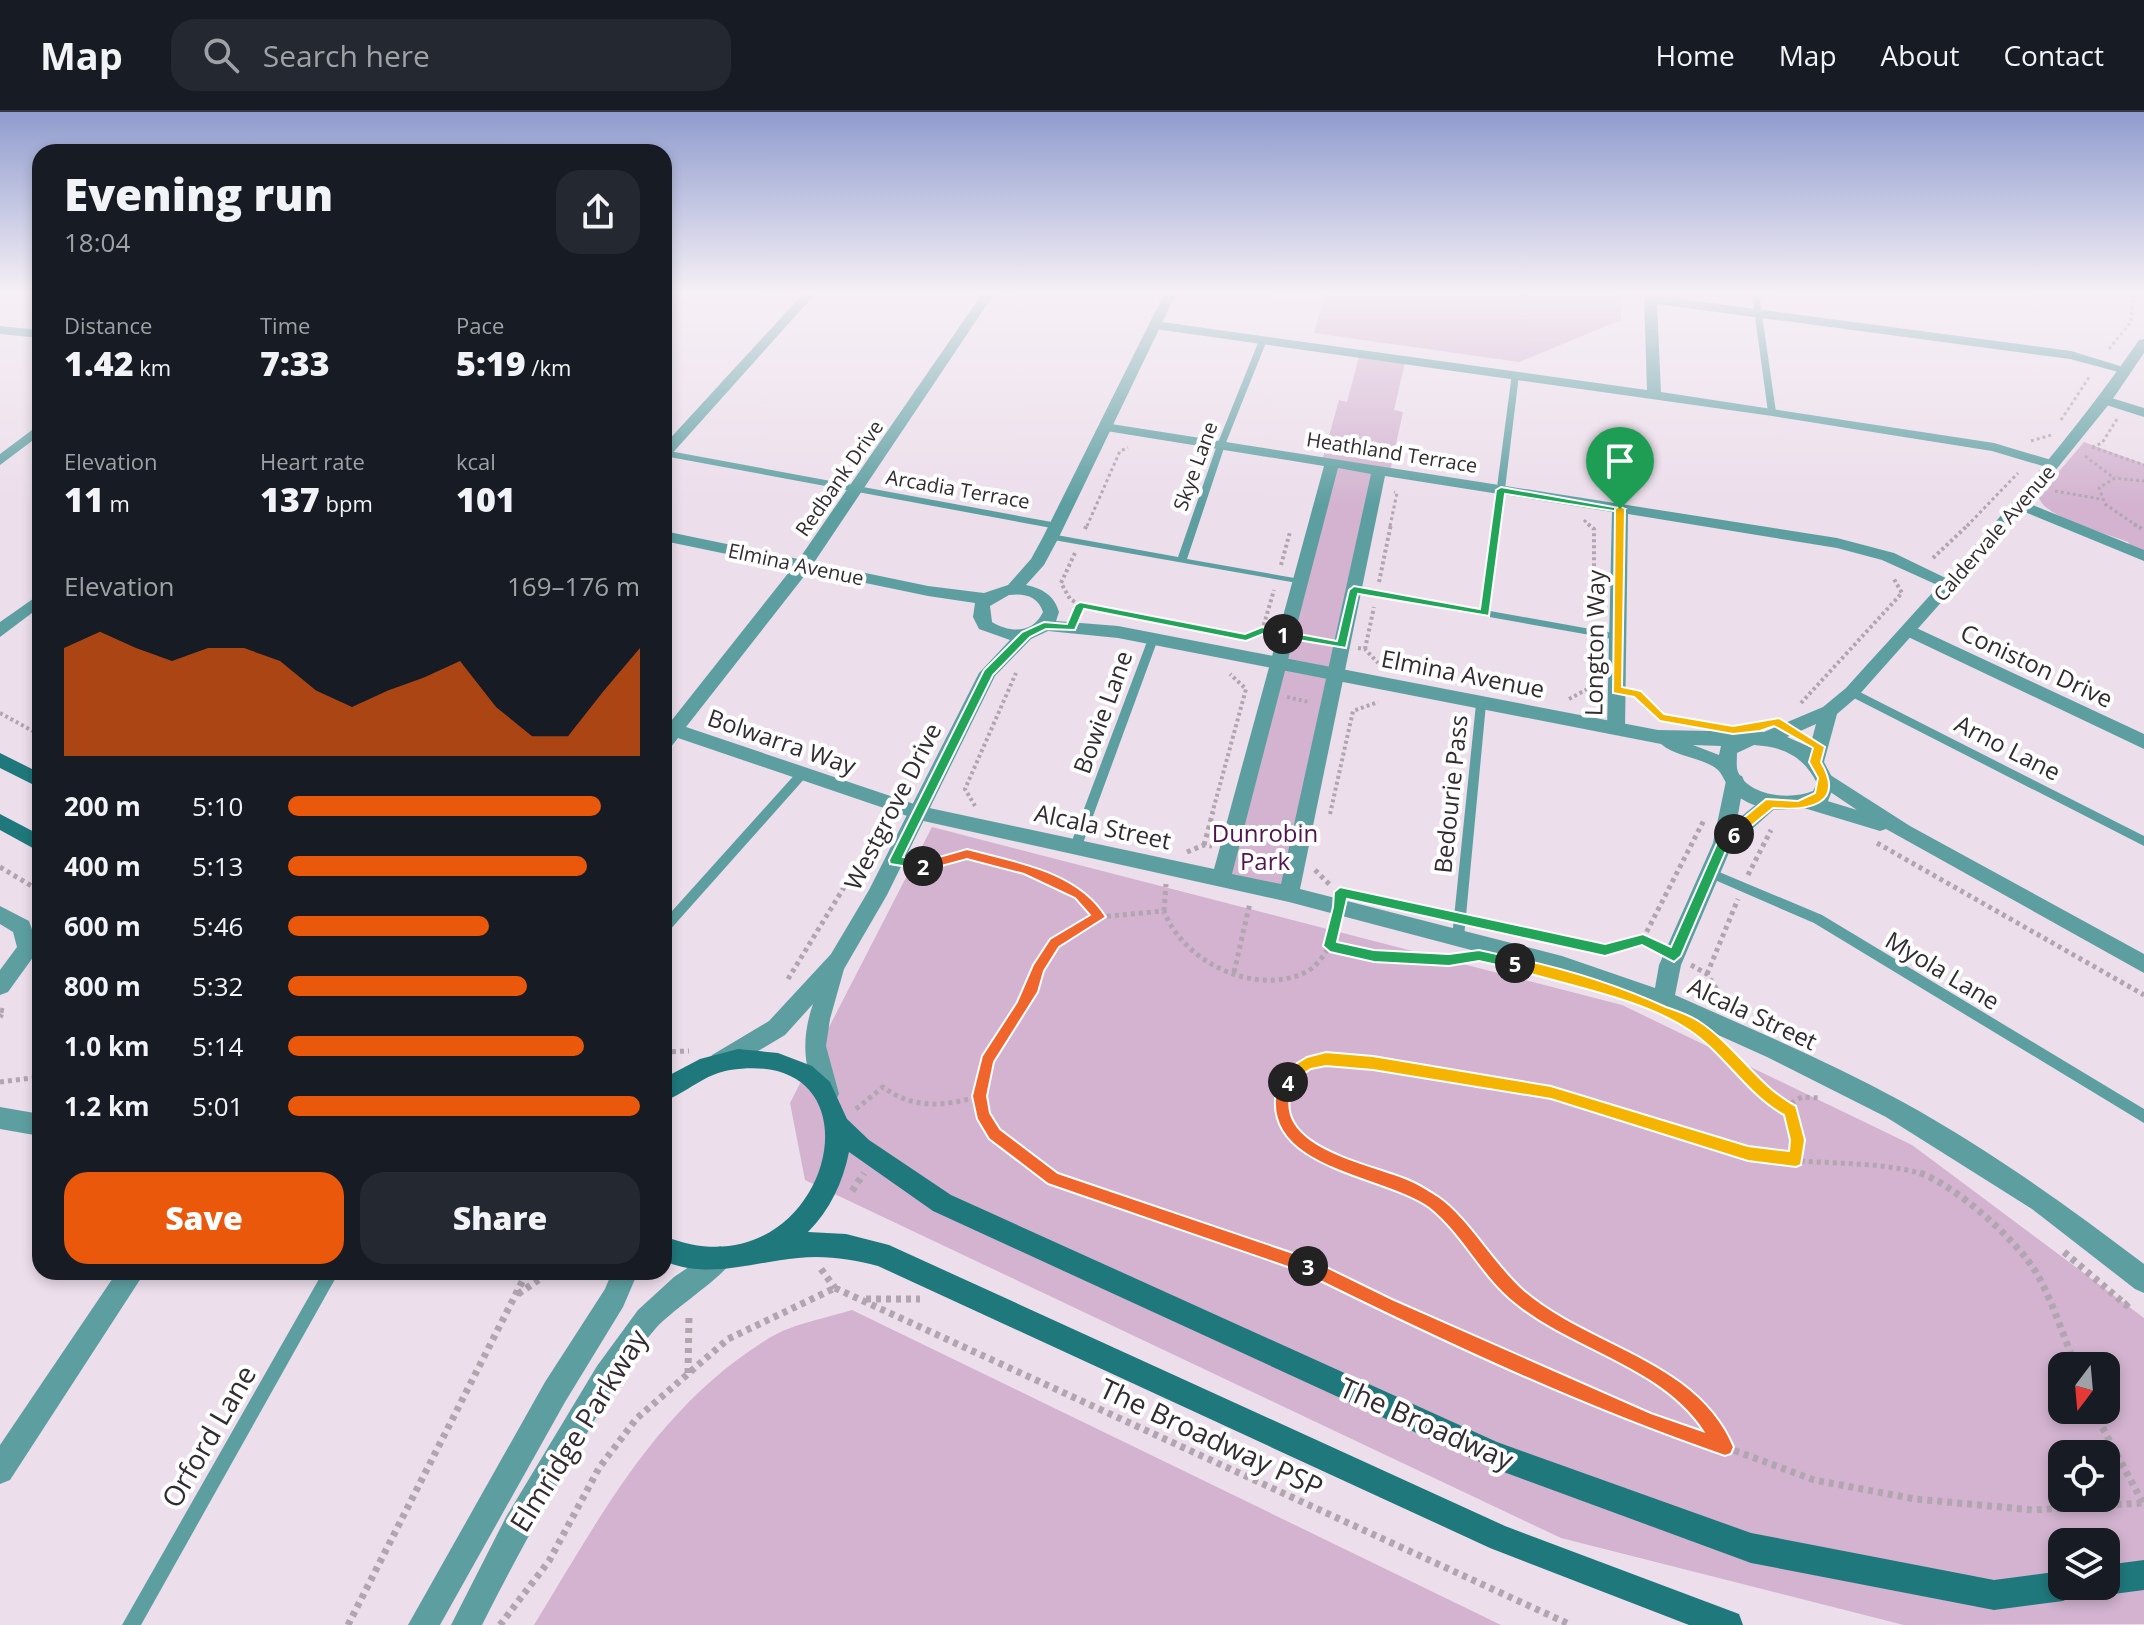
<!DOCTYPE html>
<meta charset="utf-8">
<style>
:root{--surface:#171b24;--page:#242831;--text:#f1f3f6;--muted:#9ea1a6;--line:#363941;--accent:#ea580c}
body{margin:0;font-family:"Open Sans",sans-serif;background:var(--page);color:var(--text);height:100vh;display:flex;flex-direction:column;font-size:30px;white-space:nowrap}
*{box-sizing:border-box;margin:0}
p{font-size:26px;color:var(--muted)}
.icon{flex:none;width:44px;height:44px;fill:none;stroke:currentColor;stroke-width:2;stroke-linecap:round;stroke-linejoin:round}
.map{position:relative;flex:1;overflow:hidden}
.panel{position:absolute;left:32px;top:32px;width:640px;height:1136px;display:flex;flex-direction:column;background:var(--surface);border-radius:24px;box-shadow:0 4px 12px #0003}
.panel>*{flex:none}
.needle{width:52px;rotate:196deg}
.tools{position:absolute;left:2048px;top:1240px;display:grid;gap:16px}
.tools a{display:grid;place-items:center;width:72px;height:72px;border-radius:16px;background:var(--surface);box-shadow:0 4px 12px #0003;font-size:40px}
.pin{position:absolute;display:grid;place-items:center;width:68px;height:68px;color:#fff;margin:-82px -34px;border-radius:50% 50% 50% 0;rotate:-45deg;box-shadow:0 0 8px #0007}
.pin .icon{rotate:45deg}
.km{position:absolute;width:40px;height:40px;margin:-20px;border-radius:50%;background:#222;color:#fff;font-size:22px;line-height:40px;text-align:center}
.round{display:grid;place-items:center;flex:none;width:84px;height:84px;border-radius:24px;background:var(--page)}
.head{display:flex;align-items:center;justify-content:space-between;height:136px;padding:0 32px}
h1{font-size:44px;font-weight:800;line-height:60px}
.stats{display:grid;grid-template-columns:repeat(3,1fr);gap:12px;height:136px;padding:8px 32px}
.stats div{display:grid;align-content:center}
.stats b{font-size:34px;font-weight:800}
.stats small{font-size:22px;font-weight:400}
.stats p{font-size:22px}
.chart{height:224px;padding:16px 32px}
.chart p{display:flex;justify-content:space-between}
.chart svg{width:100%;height:144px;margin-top:8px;fill:var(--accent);opacity:.7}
.action{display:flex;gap:16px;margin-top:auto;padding:16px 32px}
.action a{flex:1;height:92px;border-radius:24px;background:var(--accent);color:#fff;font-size:32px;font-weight:800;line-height:92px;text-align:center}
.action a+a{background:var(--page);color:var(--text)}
ul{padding:0 32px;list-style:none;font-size:26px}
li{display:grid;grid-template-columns:128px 96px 1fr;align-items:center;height:60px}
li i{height:20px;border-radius:10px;background:var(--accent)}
header{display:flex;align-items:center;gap:48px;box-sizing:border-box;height:112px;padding:0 40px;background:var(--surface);border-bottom:2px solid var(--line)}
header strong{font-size:38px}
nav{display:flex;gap:44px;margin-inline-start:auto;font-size:28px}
.search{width:560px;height:72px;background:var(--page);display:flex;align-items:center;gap:20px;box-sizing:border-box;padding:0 28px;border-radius:24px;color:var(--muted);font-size:30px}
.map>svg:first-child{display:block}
.green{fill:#d3b3d0;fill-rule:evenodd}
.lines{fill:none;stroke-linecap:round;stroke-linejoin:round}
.path-far3{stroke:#b1a6b0;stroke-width:3;stroke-dasharray:3 3;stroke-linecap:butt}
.path-far2{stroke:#b1a6b0;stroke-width:4;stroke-dasharray:3 3;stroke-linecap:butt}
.path-far1{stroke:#b1a6b0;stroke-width:5;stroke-dasharray:4 4;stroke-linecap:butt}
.path{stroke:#b1a6b0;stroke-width:7;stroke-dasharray:5 5;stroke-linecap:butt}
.service{fill:#5d9fa1;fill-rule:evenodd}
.minor{fill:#5d9fa1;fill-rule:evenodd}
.tertiary{fill:#5d9fa1;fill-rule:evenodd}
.secondary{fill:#1f797c;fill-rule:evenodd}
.split-1{fill:#22a559;stroke:#fff;stroke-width:2}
.split-2{fill:#22a559;stroke:#fff;stroke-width:2}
.split-3{fill:#f0652b;stroke:#fff;stroke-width:2}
.split-4{fill:#f0652b;stroke:#fff;stroke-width:2}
.split-5{fill:#f5b400;stroke:#fff;stroke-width:2}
.split-6{fill:#22a559;stroke:#fff;stroke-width:2}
.split-7{fill:#f5b400;stroke:#fff;stroke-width:2}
.labels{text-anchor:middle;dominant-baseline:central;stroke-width:8;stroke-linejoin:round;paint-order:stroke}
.far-street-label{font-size:20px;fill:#322c31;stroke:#fff}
.street-label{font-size:24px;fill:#322c31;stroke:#fff}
.park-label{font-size:24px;fill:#521450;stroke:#fff}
.near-street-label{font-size:28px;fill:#322c31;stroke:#fff}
</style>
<header>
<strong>Map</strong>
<div class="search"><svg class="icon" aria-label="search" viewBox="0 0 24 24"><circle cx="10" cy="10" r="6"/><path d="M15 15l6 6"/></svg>Search here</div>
<nav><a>Home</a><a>Map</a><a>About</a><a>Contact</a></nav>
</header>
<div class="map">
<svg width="2144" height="1513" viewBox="0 0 2144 1513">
<rect width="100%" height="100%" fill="#ecdeeb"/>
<path class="green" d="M1325,182H1621V208L1519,250L1314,221Z
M1360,241L1406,246L1394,298L1403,300L1390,360L1379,358L1289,782L1221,767L1332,351L1322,349L1339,288L1347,290Z
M2084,330L2144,352V440L2131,435L2128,430C2106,421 2047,407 2039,386L2043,378Z
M932,715L1622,893L1912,1033L2144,1206V1512L1904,1513L1561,1426L805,1068L790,991ZM2062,1254H2106V1298H2062ZM2062,1342H2106V1386H2062ZM2062,1430H2106V1474H2062Z
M852,1198L1501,1513H534C601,1404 657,1294 771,1225C793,1212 826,1206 852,1198Z"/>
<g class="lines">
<path class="path-far3" d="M2109,237L2131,210L2133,185L2127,182
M2061,308L2090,264
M2031,329L2051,323
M2092,335L2102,331L2117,307
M2092,335L2144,353
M2085,344L2114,366
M2055,379L2101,387
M1584,408L1590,414
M1087,414L1120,339L1128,336
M1390,414L1397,381L1394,380
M1967,414L2018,361
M2137,414L2105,392L2099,376L2115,366L2144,369"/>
<path class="path-far2" d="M1588,412L1594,417V506
M2134,412L2144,418
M1085,417L1087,412
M1075,441L1061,471L1070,487L1080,493
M1933,446L1969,412
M1281,453L1290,420
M1379,470L1391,412
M1077,500L1080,493L1110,499
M1262,519L1274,478
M1245,526L1262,519L1270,520
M1303,526L1325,530
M1358,536L1365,537L1378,551
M1365,537L1374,495
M1635,581L1663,606
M1287,585L1309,590
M1569,587L1593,574L1598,575
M1801,591L1902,481L1894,467
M0,601L40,623
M975,694L965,677L1016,561
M1212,702L1246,577L1230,562
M1330,702L1353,599L1378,590"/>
<path class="path-far1" d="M1877,731L2144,883
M1204,733L1213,700
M1187,740L1204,733L1212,734
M1249,743L1274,749
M912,752L927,755L967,742L1027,758L1080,782L1099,805L1055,831L1038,858L1033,876L987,949L980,984L982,1002L994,1022L1047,1063
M0,755L40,779
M1315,758L1330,773
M1748,763L1771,718
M1164,799L1166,772
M1099,805L1164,799C1183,849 1252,884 1304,861C1316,856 1323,844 1330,834
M1336,812L1330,834L1374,844L1455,847
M1643,827L1705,706
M1560,828L1605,838L1643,827L1657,835
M1691,853L1707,862L1726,892
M1234,860L1250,791
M1707,862L1738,787
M788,867L865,741L875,743
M0,898L4,899L0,905
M664,940L689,939
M1727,942L1769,987L1790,999
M0,970L40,965
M856,997L883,975C914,998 945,994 980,984
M1796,1048L1793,990L1802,985L1820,986
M1374,1063C1351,1055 1321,1048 1302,1031C1271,1002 1279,951 1326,947C1357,945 1392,954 1423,959C1466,966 1512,969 1554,981C1619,999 1681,1025 1746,1041C1804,1056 1869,1045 1926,1063"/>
<path class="path" d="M1044,1061L1053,1067L1297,1149L1649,1309L1725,1335L1702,1302L1672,1274L1554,1209L1518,1184L1436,1092L1408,1075L1369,1061
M1920,1061C1955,1073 2018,1129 2037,1162C2053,1190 2063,1224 2076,1254
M852,1079L864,1061
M2064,1140L2126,1193L2132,1187
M821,1157L835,1176
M835,1176L1571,1513
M518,1182L550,1160
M866,1187H920
M688,1261L689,1203
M2093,1298L2143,1391
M1725,1335L1814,1368L1915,1387L2033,1398L2143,1391
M348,1513L527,1160
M500,1513L549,1449L599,1356L636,1307L728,1227L835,1176"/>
<path class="service" d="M1752,182H1759L1776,300L1772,303L1768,300Z
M1260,226L1267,228L1225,333L1187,447L1300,467L1303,468V472L1048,427L1046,425L1051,422L1178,445L1217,333Z
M1512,261L1519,263L1490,499L1618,522L1623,525L1622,527L1618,528L1354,481L1349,478L1354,475L1481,497Z
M664,338L1057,411L1062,414L1057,417L664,344Z
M1153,524L1158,527L1082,734L1080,737H1072L1070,734L1148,527Z
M1852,576L2144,724V734L1848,583L1847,580Z
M1481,588L1486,592L1464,825L1462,829L1458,830L1454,829L1452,825L1476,592Z
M802,658L808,662L806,665L668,820L664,821V808L798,659Z
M1712,757L1822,803L2144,997V1011L1814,811L1708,765L1706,762L1708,759Z
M323,1160H339L141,1513H122Z"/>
<path class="minor" d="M803,182H815L669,345L664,346V333Z
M982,182H994L809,458L686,615L920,694L1214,757L1324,354L1100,318V312L1105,311L1837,426L1894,441L1958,472L1950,477L1944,476L1882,448L1837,436L1628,402L1625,617L1616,623L1607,617L1612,400L1385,364L1300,777L1562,844L1655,876L1659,853L1713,731L1726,669L1735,662L1742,664L1744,669L1737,708L1764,686H1778L1781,691L1731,736L1681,853L1675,883C1751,917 1828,949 1901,989C1987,1036 2066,1093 2144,1152V1181L2135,1177L2032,1097L1886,1005L1767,945L1656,895L1562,862L1289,790L919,708L678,626L670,636L664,638V618L797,450ZM1338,356L1371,362L1281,772L1232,762Z
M1644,182L2071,239L2133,258L2126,262L2070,247L1657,192L1661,280L1994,331L2058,350L2060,353L2053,357L1992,339L1772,304L1155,217L1149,213L1155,209L1647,278Z
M0,214L40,218V226L0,222Z
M2105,284L2144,296V305L2100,291L2098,288Z
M40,312V323L0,353V342Z
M2020,388L2144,438V449L2015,396V390Z
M40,482V495L0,525V510Z
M1910,513L2144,622V637L1904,523L1902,519Z
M1824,659L1910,714L2144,842V861L1886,717L1880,719L1804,696L1801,691L1804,686L1811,684L1857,698L1817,671L1815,666L1817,661Z
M0,794L29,809L39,837L8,880L0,883V858L17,835L13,820L0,812Z
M0,995L40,1002V1024L0,1017Z
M117,1160H145L10,1368L0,1372V1333Z"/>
<path class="tertiary" d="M1164,182H1176L1059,425L1044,453L1026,473C1043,477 1054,483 1059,500L1056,509L1118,514L1658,618L1764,620L1823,595L1846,576C1948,463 2053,353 2139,228L2144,227V241L2110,291L2025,396L1858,584L1837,602L1824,650L1835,671L1828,689C1799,701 1756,704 1732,679C1726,673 1723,663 1718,658C1703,645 1675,645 1661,632L1118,526L1048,519L1031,527L995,564L887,783L844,857L830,907L826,934L839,982L835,989L827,992L819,989C803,956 801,927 813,892L785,923L728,957L720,960L712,957L709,950L712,943L769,909L831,842L869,778L979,561L1010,528L979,517L973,505L975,491L928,484L664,429V419L928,474L984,481L1008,473L1031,447L1043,425ZM1009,483C1024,481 1038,484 1043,500C1033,522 1010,521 992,510L990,494ZM1816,612L1810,635L1787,625ZM1693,633L1721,634L1719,643ZM1754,633C1784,635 1803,644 1817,671L1813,679C1791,688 1750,685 1738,660C1736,655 1737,647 1737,641Z
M720,1134L729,1138L733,1147C725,1164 673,1197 656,1216C626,1250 605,1291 582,1330C547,1390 513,1451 482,1513H451L506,1405L597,1254L638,1198L674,1165Z
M612,1160H638L623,1195L565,1290L440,1513H408L545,1270L605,1177Z"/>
<path class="secondary" d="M0,641L40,661V676L0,656Z
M0,702L40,723V740L0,718Z
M738,937L778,941L812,954L830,970L847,1007L869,1028L951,1083L1497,1330L1751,1421L1994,1468L2062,1459V1474H2078L2073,1484L2063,1489L1994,1498L1751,1451L1493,1356L933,1099L849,1040C843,1070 830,1098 808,1120L846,1122L889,1133L1505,1414L1739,1502L1743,1513H1689L1490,1436L878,1154C851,1147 825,1143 798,1146C752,1150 709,1168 664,1149V1124C826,1190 896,932 730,958C704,962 687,981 664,989V966L700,947Z
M2144,1448V1478L2106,1483L2096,1478L2094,1474H2106V1453Z"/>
</g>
<linearGradient id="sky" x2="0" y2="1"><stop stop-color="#8f9cce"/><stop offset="0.46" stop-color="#f6f0f6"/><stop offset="1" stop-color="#f6f0f6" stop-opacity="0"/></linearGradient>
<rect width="2144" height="393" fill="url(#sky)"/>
<path class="split-1" d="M1501,375L1625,397L1620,400L1505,382L1489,504L1358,482L1346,536L1280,525L1278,522L1283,519L1337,529L1349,478L1354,474L1480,497L1496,378Z"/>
<path class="split-2" d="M1080,490L1245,522L1262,515L1289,522L1283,526L1263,522L1246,529L1084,497L1075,518L1046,517L1030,525L993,563L903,745L927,751V758L890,752L889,748L984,558L1022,520L1044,510L1067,512L1075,493Z"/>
<path class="split-3" d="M967,737C1015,750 1078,759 1106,805L1059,835L1044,859L1038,880L994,950L987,984L990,1001L1000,1017L1058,1061L1308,1146L1313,1148L1316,1154L1313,1160L1308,1162L1048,1072L989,1027L977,1007L972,984L982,944L1017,890L1033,853L1050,827L1090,803L1075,786L1024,762L967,747L923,759L916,754L918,751Z"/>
<path class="split-4" d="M1288,963L1295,970C1263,1036 1374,1051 1412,1069C1421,1073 1430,1079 1438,1084C1469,1105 1495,1153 1524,1178C1590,1235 1697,1247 1734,1335L1731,1342L1725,1344C1580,1294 1439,1228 1302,1160L1299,1154L1302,1148L1308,1146L1392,1187L1651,1301L1703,1319C1660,1254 1572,1239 1514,1191C1481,1165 1462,1122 1429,1096C1386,1065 1271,1058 1275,988C1276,977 1277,968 1288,963Z"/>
<path class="split-5" d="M1515,846C1567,857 1618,873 1666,895C1677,899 1690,903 1700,910C1736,934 1758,974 1796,994L1805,1028L1801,1053L1796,1055L1748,1049L1551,987L1373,958L1326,954L1311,957L1299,965L1293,975H1282L1280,970L1289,956L1307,945L1326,940L1373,944L1551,974L1748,1034L1789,1039L1790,1028L1784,1003C1747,983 1725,942 1689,918C1641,886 1564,873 1510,856V847Z"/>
<path class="split-6" d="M1734,717L1740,722L1728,734L1681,844L1674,850L1642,833L1605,844L1347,787L1337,830L1374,838L1449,842L1479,838L1515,846L1522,851L1515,857L1479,849L1449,854L1374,850L1330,840L1323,834L1333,795L1334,780L1340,775L1605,832L1643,822L1671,835L1717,731Z"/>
<path class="split-7" d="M1620,394L1625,397L1622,575L1641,579L1664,602L1733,614L1779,606L1825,635L1821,650C1846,693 1808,699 1773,696L1738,725H1729V718L1766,687L1798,689L1815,681L1818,666L1809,650L1813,636L1774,614L1760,619L1733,622L1660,609L1634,585L1613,581L1615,397Z"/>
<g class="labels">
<g class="far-street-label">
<text transform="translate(1392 340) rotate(9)">Heathland Terrace</text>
<text transform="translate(1195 354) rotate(-70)">Skye Lane</text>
<text transform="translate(839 366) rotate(-55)">Redbank Drive</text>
<text transform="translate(958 377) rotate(10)">Arcadia Terrace</text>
<text transform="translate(1994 421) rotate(-49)">Caldervale Avenue</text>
<text transform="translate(796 452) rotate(12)">Elmina Avenue</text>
</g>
<g class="street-label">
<text transform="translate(1594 531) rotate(-89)">Longton Way</text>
<text transform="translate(2037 553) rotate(25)">Coniston Drive</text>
<text transform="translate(1463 561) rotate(11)">Elmina Avenue</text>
<text transform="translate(1102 600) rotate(-70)">Bowie Lane</text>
<text transform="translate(782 629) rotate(19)">Bolwarra Way</text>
<text transform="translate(2008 635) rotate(27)">Arno Lane</text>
<text transform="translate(1450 682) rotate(-84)">Bedourie Pass</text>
<text transform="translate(892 694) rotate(-63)">Westgrove Drive</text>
<text transform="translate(1103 714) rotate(12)">Alcala Street</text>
<text transform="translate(1943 858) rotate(31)">Myola Lane</text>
<text transform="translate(1753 901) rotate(25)">Alcala Street</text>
</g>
<g class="park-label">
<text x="1265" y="720">Dunrobin<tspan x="1265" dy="28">Park</tspan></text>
</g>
<g class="near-street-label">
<text transform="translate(1427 1311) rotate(24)">The Broadway</text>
<text transform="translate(578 1318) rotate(-58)">Elmridge Parkway</text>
<text transform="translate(208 1324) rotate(-60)">Orford Lane</text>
<text transform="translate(1212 1325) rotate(25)">The Broadway PSP</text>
</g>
</g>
</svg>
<div class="tools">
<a><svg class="needle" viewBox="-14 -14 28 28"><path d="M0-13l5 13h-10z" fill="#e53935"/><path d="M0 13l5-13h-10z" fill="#9ea1a6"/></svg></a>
<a><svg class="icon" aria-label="locate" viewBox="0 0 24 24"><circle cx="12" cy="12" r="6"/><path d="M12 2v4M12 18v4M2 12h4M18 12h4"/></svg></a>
<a><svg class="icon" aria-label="layers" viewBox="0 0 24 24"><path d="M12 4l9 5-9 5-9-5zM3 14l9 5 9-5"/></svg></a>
</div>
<div class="pin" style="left:1620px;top:397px;background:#1e9e55"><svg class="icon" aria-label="arrive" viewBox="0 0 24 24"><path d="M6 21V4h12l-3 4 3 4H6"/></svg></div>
<b class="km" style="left:1283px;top:522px">1</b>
<b class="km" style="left:923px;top:754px">2</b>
<b class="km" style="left:1308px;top:1154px">3</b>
<b class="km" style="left:1288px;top:970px">4</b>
<b class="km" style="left:1515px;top:851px">5</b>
<b class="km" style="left:1734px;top:722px">6</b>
<section class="panel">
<div class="head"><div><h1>Evening run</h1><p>18:04</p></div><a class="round"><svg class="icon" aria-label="share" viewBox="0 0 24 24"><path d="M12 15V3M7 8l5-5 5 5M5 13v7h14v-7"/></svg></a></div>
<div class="stats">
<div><p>Distance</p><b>1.42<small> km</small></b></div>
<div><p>Time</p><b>7:33</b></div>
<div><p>Pace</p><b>5:19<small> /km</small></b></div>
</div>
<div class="stats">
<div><p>Elevation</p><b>11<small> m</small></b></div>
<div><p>Heart rate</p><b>137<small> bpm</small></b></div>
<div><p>kcal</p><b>101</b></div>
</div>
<div class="chart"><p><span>Elevation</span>169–176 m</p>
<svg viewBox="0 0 160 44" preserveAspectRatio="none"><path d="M0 44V11L10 6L20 11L30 15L40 11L50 11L60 15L70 24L80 29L90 24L100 20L110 15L120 29L130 38L140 38L150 24L160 11V44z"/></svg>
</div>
<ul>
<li><b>200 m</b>5:10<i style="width:89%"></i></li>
<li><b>400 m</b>5:13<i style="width:85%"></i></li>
<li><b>600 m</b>5:46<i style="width:57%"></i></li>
<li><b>800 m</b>5:32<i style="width:68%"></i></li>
<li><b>1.0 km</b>5:14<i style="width:84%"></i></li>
<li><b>1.2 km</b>5:01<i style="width:100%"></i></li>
</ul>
<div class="action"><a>Save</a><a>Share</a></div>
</section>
</div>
